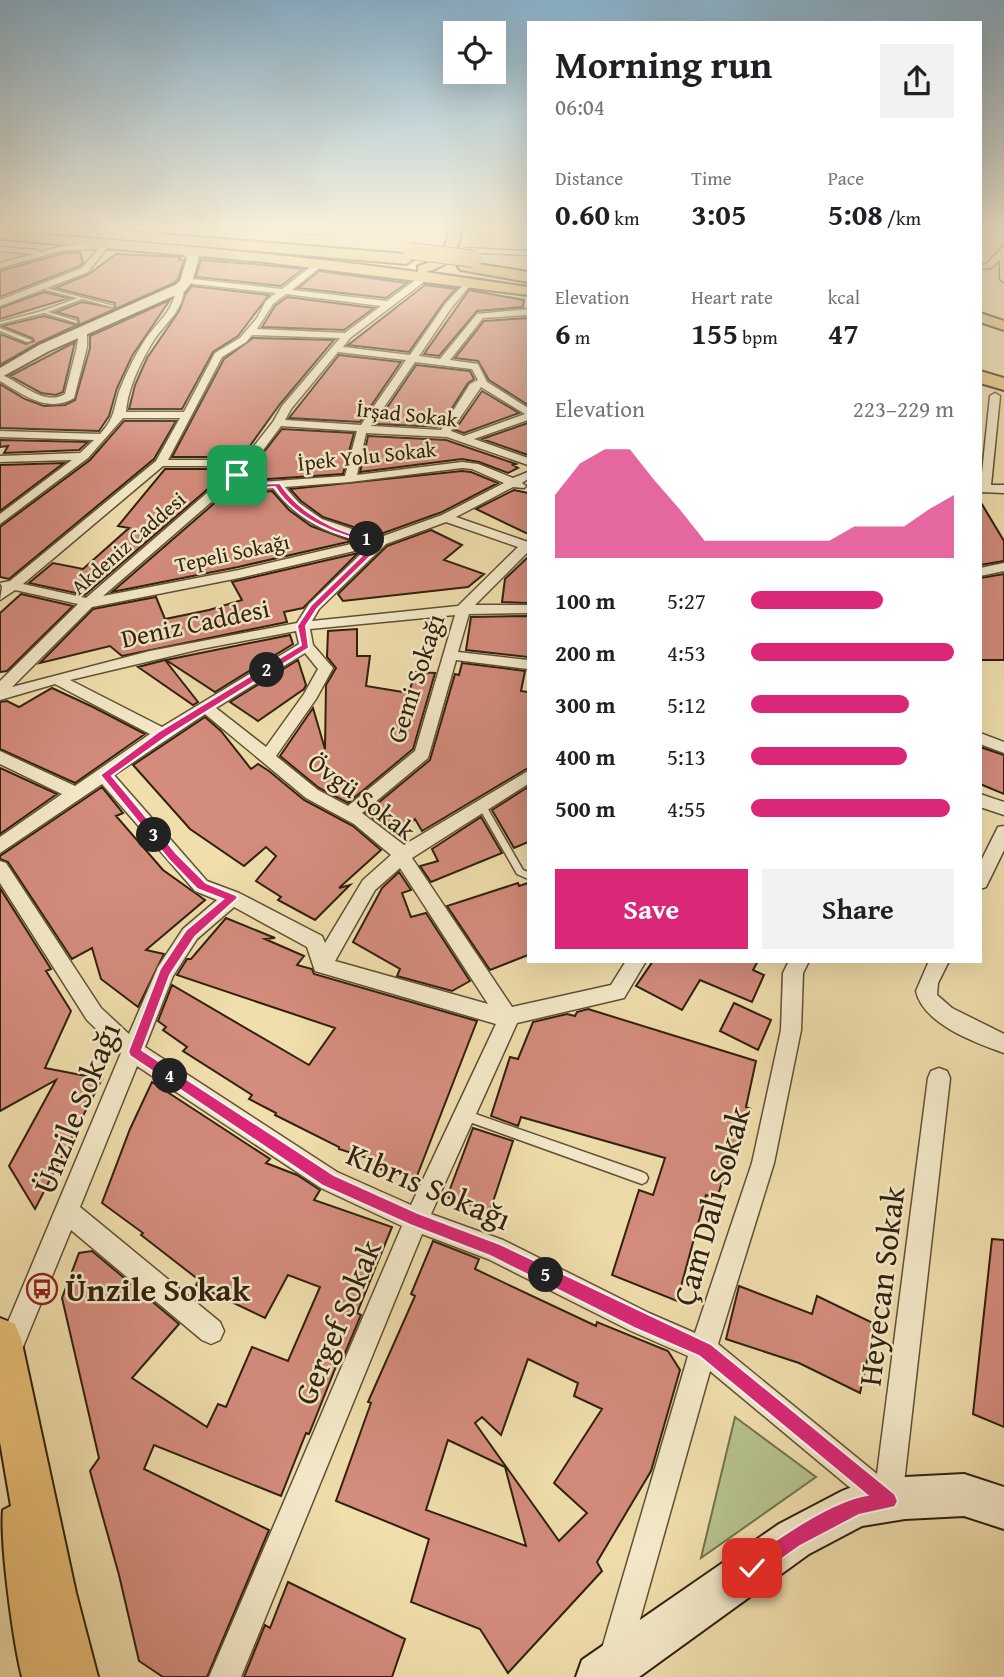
<!DOCTYPE html>
<meta charset="utf-8">
<style>
:root{--surface:#fff;--page:#f2f2f2;--text:#202124;--muted:#757577;--accent:#db2777}
body{margin:0;font-family:"Gentium Book Plus",serif;background:var(--page);color:var(--text);height:100vh;display:flex;flex-direction:column;font-size:26px;white-space:nowrap}
*{box-sizing:border-box;margin:0}
p{font-size:23px;color:var(--muted)}
.icon{flex:none;width:38px;height:38px;fill:none;stroke:currentColor;stroke-width:2;stroke-linecap:round;stroke-linejoin:round}
.map{position:relative;flex:1;overflow:hidden}
.sheet{position:absolute;left:527px;top:21px;width:455px;height:942px;display:flex;flex-direction:column;background:var(--surface);border-radius:0px;box-shadow:0 7px 28px #0002}
.sheet>*{flex:none}
.controls{position:absolute;left:443px;top:21px;display:grid;gap:14px}
.controls a{display:grid;place-items:center;width:63px;height:63px;border-radius:0px;background:var(--surface);box-shadow:0 7px 28px #0002;font-size:35px}
.pin{position:absolute;display:grid;place-items:center;width:60px;height:60px;color:#fff;margin:-30px;border-radius:14px;box-shadow:0 4px 10px #0006}
.km{position:absolute;width:35px;height:35px;margin:-18px;border-radius:50%;background:#222;color:#fff;font-size:19px;line-height:35px;text-align:center}
.round{display:grid;place-items:center;flex:none;width:74px;height:74px;border-radius:0px;background:var(--page)}
.overview{display:flex;align-items:center;justify-content:space-between;height:119px;padding:0 28px}
h1{font-size:38px;font-weight:800;line-height:52px}
.stats{display:grid;grid-template-columns:repeat(3,1fr);gap:10px;height:119px;padding:7px 28px}
.stats div{display:grid;align-content:center}
.stats b{font-size:30px;font-weight:800}
.stats small{font-size:19px;font-weight:400}
.stats p{font-size:19px}
.chart{height:196px;padding:14px 28px}
.chart p{display:flex;justify-content:space-between}
.chart svg{width:100%;height:126px;margin-top:7px;fill:var(--accent);opacity:.7}
.cta{display:flex;gap:14px;margin-top:auto;padding:14px 28px}
.cta a{flex:1;height:80px;border-radius:0px;background:var(--accent);color:#fff;font-size:28px;font-weight:800;line-height:80px;text-align:center}
.cta a+a{background:var(--page);color:var(--text)}
ul{padding:0 28px;list-style:none;font-size:23px}
li{display:grid;grid-template-columns:112px 84px 1fr;align-items:center;height:52px}
li i{height:18px;border-radius:9px;background:var(--accent)}
.map>svg:first-child{display:block}
.green{fill:#b6c28d;stroke:#73724d;stroke-width:2}
.building{fill:#d48c7d;stroke:#30210d;stroke-width:2;fill-rule:evenodd}
.lines{fill:none;stroke-linecap:round;stroke-linejoin:round}
.lane-casing{stroke:#605035;stroke-width:3}
.street-casing{stroke:#605035;stroke-width:3}
.secondary-casing{stroke:#30210d;stroke-width:4}
.primary-casing{stroke:#30210d;stroke-width:4}
.highway-casing{stroke:#30210d;stroke-width:4}
.lane{fill:#f5eaca;fill-rule:evenodd}
.street{fill:#f5eaca;fill-rule:evenodd}
.secondary{fill:#f5eaca;fill-rule:evenodd}
.primary{fill:#e8bf76;fill-rule:evenodd}
.highway{fill:#e8bf76;fill-rule:evenodd}
.highway-bridge-casing{stroke:#30210d;stroke-width:18;stroke-linecap:butt}
.highway-bridge{stroke:#e8bf76;stroke-width:16}
.route{fill:#db2777;stroke:#fff;stroke-width:2}
.labels{text-anchor:middle;dominant-baseline:central;stroke-width:5;stroke-linejoin:round;paint-order:stroke}
.far-street-label{font-size:21px;fill:#30210d;stroke:#f5eaca}
.street-label{font-size:26px;fill:#30210d;stroke:#f5eaca}
.near-street-label{font-size:32px;fill:#30210d;stroke:#f5eaca}
.near-poi-label{font-size:32px;font-weight:bold;fill:#30210d;stroke:#f5eaca;text-anchor:start}
</style>
<div class="map">
<svg width="1004" height="1677" viewBox="0 0 1004 1677">
<rect width="100%" height="100%" fill="#f0dead"/>
<filter id="stains"><feTurbulence type="fractalNoise" baseFrequency=".00286" numOctaves="4"/><feColorMatrix values="0 0 0 0 .2 0 0 0 0 .09 0 0 0 0 .02 0 0 0 .5 -.17"/></filter>
<radialGradient id="worn" r=".72"><stop offset=".6" stop-color="#630" stop-opacity="0"/><stop offset="1" stop-color="#630" stop-opacity=".3"/></radialGradient>
<path class="green" d="M735,1417L816,1477L701,1558Z"/>
<path class="building" d="M80,252L83,263L80,266L0,297V271L64,253Z
M116,254L181,257L179,260H184L178,279L174,283L79,325L78,318L56,312L82,302L115,308V303L55,288L89,274Z
M201,260L265,265L303,269L281,286L196,277Z
M319,271L407,283L386,298L298,288Z
M425,285L456,289L444,302L409,352L348,345Z
M192,286L269,295L238,336L213,352L182,409H129L135,385L147,358L179,311L186,293Z
M469,290L524,300L523,307L477,311L439,356L424,354Z
M44,292L69,298L0,319V308Z
M287,297L374,308L344,330L262,327L275,306Z
M170,300L132,356L117,388L109,416L99,431L0,428V384L25,399L44,406L65,405L75,400L90,348V336Z
M44,316L77,325L38,343L0,365V334L26,344L34,341L32,338L2,326Z
M528,318V317V405L489,380L478,361L455,358L484,321Z
M253,338L334,340L280,404L242,457H172L224,359Z
M75,342L63,392L56,395L41,393L10,376Z
M339,355L401,362L360,422L289,418Z
M416,365L470,371L474,379L468,383L440,427L376,424Z
M482,391L519,413L464,433L455,430Z
M124,421H176L154,459L9,579L0,577V527L90,460Z
M528,423V455L482,439Z
M282,429L354,433L343,474L241,481Z
M368,436L446,440L516,464L513,465L518,468L508,473L479,462L462,459L360,472Z
M0,440L88,442L79,450L4,453L8,446L0,447Z
M64,463L0,511V465Z
M165,469H231L85,595L29,583L53,563L83,569L129,528L118,526Z
M462,471L471,472L498,483L442,512L378,535L323,517L301,501L290,489Z
M514,490L528,493V534L476,509Z
M272,491L289,510L311,526L352,541L238,567L112,592L225,494Z
M980,501L1004,541V561L980,565Z
M431,530L462,545L444,560L484,574L468,587L343,601L338,594L387,546Z
M358,553L303,608L284,612L287,622L122,656L110,646L40,663L93,609L156,597L165,619L209,610L242,600L232,582Z
M528,557V603L502,602L505,579Z
M1004,574V660H980V578Z
M21,594L73,606L7,671L0,672V613Z
M528,616V657L466,650L471,617Z
M357,629V656H370L366,686L409,693L415,672L435,673L413,749L348,803L319,788L280,756L313,708L325,749L326,685L336,668L327,657L328,631Z
M290,635L293,644L215,692L166,660Z
M165,660L198,702L193,705L138,667Z
M298,660L306,685L304,689L258,721L230,702Z
M462,663L525,671L521,691L528,692V768L422,831L415,819L397,836L366,813L430,760L455,674L459,675Z
M52,688L93,707L145,734L75,783L0,749V702L7,701L19,707Z
M205,717L221,731L251,769L258,764L269,771L304,800L353,826L381,850L339,888L350,885L315,920L278,900L281,897L256,881L276,856L266,847L244,866L190,829L133,765Z
M980,747L1004,755V794L980,784Z
M0,768L57,794L0,834Z
M102,787L123,813L116,816L163,870L205,900L146,950L164,954L138,1007L101,979L92,948L72,959L8,862L0,859V856Z
M528,787V842L514,848L492,810Z
M481,817L502,853L431,882L420,866L438,861L432,849Z
M399,872L411,890L402,893L411,917L426,913L470,981L452,991L397,976L400,969L353,942L382,888Z
M518,883L519,886L528,883V955L490,970L447,906Z
M0,888L51,969L46,971L71,1011L45,1068L102,1079L35,1209L9,1166L56,1080L0,1111Z
M226,918L275,938L265,939L304,956L297,965L312,969L314,974L477,1021L415,1181L371,1166L374,1160L339,1149V1147L275,1115L276,1113L249,1099L252,1095L183,1051L187,1047L163,1030L166,1027L158,1021L172,985L309,1065L335,1028L177,975L187,959H191Z
M653,961H758L753,970L764,975L752,1002L700,980L682,1010L636,986Z
M734,1003L771,1020L758,1050L720,1031Z
M588,1009L756,1061L746,1107L751,1109L737,1156L730,1154L717,1199L706,1195L677,1301L612,1275L639,1190L653,1195L665,1158L521,1117L518,1126L491,1116L510,1057L518,1059L533,1022L567,1014L575,1016L577,1012Z
M152,1082L270,1159L266,1163L297,1175L320,1190L314,1200L392,1227L357,1313L361,1315L340,1365L337,1364L309,1434L306,1433L281,1496L154,1445L144,1469L269,1530L207,1677H163L139,1661L119,1575L90,1471L99,1458L62,1298L79,1253L92,1251L179,1324L132,1378L207,1427L218,1404L226,1407L252,1347L288,1361L320,1287L288,1275L265,1318L196,1285L199,1280L141,1235L143,1233L102,1203L130,1129Z
M473,1128L513,1141L490,1211L447,1197Z
M992,1239L1004,1240V1427L973,1414Z
M433,1241L479,1259L475,1269L596,1326L597,1322L668,1351L680,1370L651,1471L597,1562L602,1571L508,1673L480,1629L411,1602L429,1539L336,1501L371,1403L368,1402L415,1296L411,1294ZM528,1359L578,1383L574,1396L602,1409L554,1483L587,1513L559,1541L475,1423L482,1417L501,1435ZM448,1440L505,1467L526,1546L426,1510Z
M739,1286L812,1314L817,1296L875,1324L860,1393L799,1363L726,1339Z
M288,1582L405,1639L392,1677H244L265,1625L270,1628Z"/>
<g class="lines">
<g class="lane-casing">
<path id="lane" d="M244,228H249L247,229Z
M340,228H345L330,235L268,230L270,229L329,233Z
M46,288L114,306L112,307L82,299L48,312L77,321V323L44,313L0,324V322L42,311L78,298L46,290Z
M0,328L31,340V341L27,342L0,331Z
M482,803L485,804L523,870L528,872V879L517,874L478,806Z
M464,1110L642,1172L646,1174L648,1178L646,1182L642,1184L464,1120L460,1119L458,1115L460,1111Z"/>
</g>
<g class="street-casing">
<path id="street" d="M997,228H1004V233Z
M107,241L111,243L88,272L0,306V300L82,268L98,249L64,250L0,268V263L33,254L0,251V247L36,250L40,252L64,246L102,244Z
M1004,246V282L1000,279V260L991,268L980,269V265L986,264Z
M465,248L528,251V255L462,252Z
M317,262L324,264L292,290L387,301L418,278L419,272L426,274L425,281L350,338L343,347L410,355L446,303L469,279L473,282L452,307L419,356L440,359L477,314L528,309V315L483,318L450,360L478,364L487,382L528,408V420L474,439L528,458V465L447,437L366,433L357,475L462,462L478,464L513,478L528,472V479L522,483L526,486L524,488L513,487L456,517L528,542V552L475,605H528V613L469,614L458,652L528,660V669L456,660L428,758L362,813L404,845L528,771V784L412,858L512,1007L611,985L626,961H646L624,998L517,1023L431,1214L503,1240L649,1313L695,1333L752,1163L781,1030L783,973L789,961H809L803,973L801,1030L774,1163L718,1344L877,1474L928,1078L931,1071L939,1068L947,1071L950,1078L902,1501L898,1511L888,1515L878,1511L710,1371L630,1655L626,1666L615,1670L604,1666L600,1655L688,1356L631,1331L488,1259L422,1234L241,1677H209L402,1226L321,1188L137,1066L80,1207L220,1322L224,1331L220,1340L211,1344L202,1340L71,1230L18,1359L9,1363L0,1359V1341L121,1053L87,1020L0,883V861L6,863L101,1008L129,1034L158,967L183,929L217,900L195,891L102,784L0,853V837L62,794L0,764V751L75,786L150,734L55,684L0,700V681L78,604L15,590L0,600L2,587L0,583L10,581L156,461L180,418H123L88,458L0,524V514L72,460L0,462V456L80,453L94,440L0,437V431L100,434C116,417 113,409 120,389C127,372 135,355 145,340C157,322 174,311 176,288L180,285L184,288C183,311 166,322 154,340C141,361 128,387 126,412H184L215,353L240,338L257,318L266,301L276,293L186,283L183,278L282,289ZM286,294L381,306L345,333L257,329L273,304ZM252,335L340,338L282,406L273,422L243,460H168L222,357L246,342ZM338,352L406,360L361,425L285,420L291,409ZM415,362L472,369L478,380L470,384L441,430L371,426ZM481,387L525,414L464,436L451,431ZM281,426L357,431L345,476L234,484L252,465ZM163,466H238L86,598L23,584ZM462,468L472,469L504,483L442,515L378,538L322,519L299,503L285,487L350,482ZM273,488C295,518 327,535 364,541L239,570L103,596L224,491ZM446,522L518,547L458,606L312,621L319,609L386,544ZM367,548L309,604L297,623L150,651L12,687L92,607L239,578ZM455,615L415,751L348,806L318,790L276,756L316,699L333,668L313,645L310,629ZM296,631L299,644L162,727L70,680L201,649ZM305,653L318,669L304,694L266,747L216,708ZM205,714L306,798L354,824L391,855L363,880L325,943L322,936L239,893L207,881L114,775ZM400,868L488,1004L335,961L375,890ZM234,907L307,947L315,971L496,1024L411,1205L337,1172L145,1047L173,976L197,939Z
M79,329L87,331V347L74,398C48,414 22,394 0,381V374C19,381 44,407 65,394L77,347Z
M995,393L1000,396L991,485H1004V493L980,492L990,396Z
M1004,563V571L980,576V568Z
M980,733L1004,742V753L980,744Z
M980,794L1004,802V815L980,807Z
M1004,826V850L986,887L980,889V863L998,827Z
M929,961H949L938,983L937,995L952,1008L1004,1034V1053C976,1043 923,1024 916,991Z"/>
</g>
<g class="secondary-casing">
<path id="secondary" d="M182,245L194,250L199,258L192,282L185,291L49,351L0,378V368L39,345L175,285L180,281L187,258L176,249Z
M964,1474L1004,1487V1529L964,1516L905,1519L862,1526L809,1554L639,1677H576L582,1660L779,1524L842,1491L857,1485L905,1477Z"/>
</g>
<g class="primary-casing">
<path id="primary" d="M448,228H460C461,253 448,267 425,272L528,287V295L265,262L0,239V231C140,242 279,253 418,272V266C439,261 448,249 448,228Z
M980,313L1004,321V330L980,322Z
M0,1318L15,1324L21,1339L76,1593L98,1677H22C13,1641 0,1543 3,1510L11,1506L0,1442Z"/>
</g>
<g class="highway-casing">
<path id="highway" d="M0,228H88L406,254L414,259L406,264L61,234L0,233Z
M466,262L528,272V282L461,270L458,267Z
M980,371L1004,378V390L980,383Z"/>
</g>
<use href="#lane" class="lane"/>
<use href="#street" class="street"/>
<use href="#secondary" class="secondary"/>
<use href="#primary" class="primary"/>
<use href="#highway" class="highway"/>
<g class="highway-bridge-casing">
<path id="highway-bridge" d="M411,251L474,259"/>
</g>
<use href="#highway-bridge" class="highway-bridge"/>
</g>
<linearGradient id="sky" x2="0" y2="1"><stop stop-color="#8ab6d3"/><stop offset="0.49" stop-color="#f8f0da"/><stop offset="1" stop-color="#f8f0da" stop-opacity="0"/></linearGradient>
<rect width="1004" height="463" fill="url(#sky)"/>
<path class="route" d="M237,473L240,475L229,485L280,483C295,507 325,526 353,534C364,538 376,535 386,541L317,609L306,626L309,648L166,737L112,776L177,854L206,883L236,895L238,898L195,937L170,975L142,1050L334,1175L418,1213L500,1244L711,1344L895,1494L898,1501L895,1507L859,1515L800,1546L759,1575L752,1578L746,1575L743,1568L746,1561C777,1539 830,1501 867,1495L699,1356L634,1328L490,1256L410,1225L323,1186L130,1056L128,1052L160,969L186,930L223,899L197,889L169,860L100,775L158,732L301,645L297,626L311,605L376,542C338,538 295,519 275,487L218,490V486Z"/>
<defs>
<g id="bus-ring" transform="scale(1.575)"><circle r="9.5" fill="#f5eaca" stroke="#8f2418" stroke-width="1.5"/><path d="M-5-6H5V4H4V6H2V4H-2V6H-4V4H-5ZM-3.5-4V0h7V-4ZM-3.5 1.2v1.5H-2V1.2ZM2 1.2v1.5H3.5V1.2Z" fill="#8f2418"/></g>
</defs>
<g fill-rule="evenodd">
<use href="#bus-ring" x="42" y="1289"/>
</g>
<g class="labels">
<g class="far-street-label">
<text transform="translate(407 414) rotate(6)">İrşad Sokak</text>
<text transform="translate(367 456) rotate(-6)">İpek Yolu Sokak</text>
<text transform="translate(128 543) rotate(-41)">Akdeniz Caddesi</text>
<text transform="translate(232 553) rotate(-12)">Tepeli Sokağı</text>
</g>
<g class="street-label">
<text transform="translate(195 623) rotate(-12)">Deniz Caddesi</text>
<text transform="translate(415 678) rotate(-72)">Gemi Sokağı</text>
<text transform="translate(362 796) rotate(37)">Övgü Sokak</text>
</g>
<g class="near-street-label">
<text transform="translate(76 1108) rotate(-68)">Ünzile Sokağı</text>
<text transform="translate(429 1186) rotate(23)">Kıbrıs Sokağı</text>
<text transform="translate(711 1206) rotate(-74)">Çam Dalı Sokak</text>
<text transform="translate(881 1286) rotate(-83)">Heyecan Sokak</text>
<text transform="translate(337 1322) rotate(-67)">Gergef Sokak</text>
</g>
<g class="near-poi-label">
<text x="65" y="1289">Ünzile Sokak</text>
</g>
</g>
<rect width="100%" height="100%" filter="url(#stains)"/>
<rect width="100%" height="100%" fill="url(#worn)"/>
</svg>
<div class="controls">
<a><svg class="icon" aria-label="locate" viewBox="0 0 24 24"><circle cx="12" cy="12" r="6"/><path d="M12 2v4M12 18v4M2 12h4M18 12h4"/></svg></a>
</div>
<div class="pin" style="left:237px;top:475px;background:#1e9e55"><svg class="icon" aria-label="arrive" viewBox="0 0 24 24"><path d="M6 21V4h12l-3 4 3 4H6"/></svg></div>
<div class="pin" style="left:752px;top:1568px;background:#d93025"><svg class="icon" aria-label="check" viewBox="0 0 24 24"><path d="M5 12l5 5 9-10"/></svg></div>
<b class="km" style="left:367px;top:539px">1</b>
<b class="km" style="left:267px;top:670px">2</b>
<b class="km" style="left:154px;top:835px">3</b>
<b class="km" style="left:170px;top:1076px">4</b>
<b class="km" style="left:546px;top:1275px">5</b>
<section class="sheet">
<div class="overview"><div><h1>Morning run</h1><p>06:04</p></div><a class="round"><svg class="icon" aria-label="share" viewBox="0 0 24 24"><path d="M12 15V3M7 8l5-5 5 5M5 13v7h14v-7"/></svg></a></div>
<div class="stats">
<div><p>Distance</p><b>0.60<small> km</small></b></div>
<div><p>Time</p><b>3:05</b></div>
<div><p>Pace</p><b>5:08<small> /km</small></b></div>
</div>
<div class="stats">
<div><p>Elevation</p><b>6<small> m</small></b></div>
<div><p>Heart rate</p><b>155<small> bpm</small></b></div>
<div><p>kcal</p><b>47</b></div>
</div>
<div class="chart"><p><span>Elevation</span>223–229 m</p>
<svg viewBox="0 0 160 44" preserveAspectRatio="none"><path d="M0 44V22L10 11L20 6L30 6L40 17L50 27L60 38L70 38L80 38L90 38L100 38L110 38L120 33L130 33L140 33L150 27L160 22V44z"/></svg>
</div>
<ul>
<li><b>100 m</b>5:27<i style="width:65%"></i></li>
<li><b>200 m</b>4:53<i style="width:100%"></i></li>
<li><b>300 m</b>5:12<i style="width:78%"></i></li>
<li><b>400 m</b>5:13<i style="width:77%"></i></li>
<li><b>500 m</b>4:55<i style="width:98%"></i></li>
</ul>
<div class="cta"><a>Save</a><a>Share</a></div>
</section>
</div>
